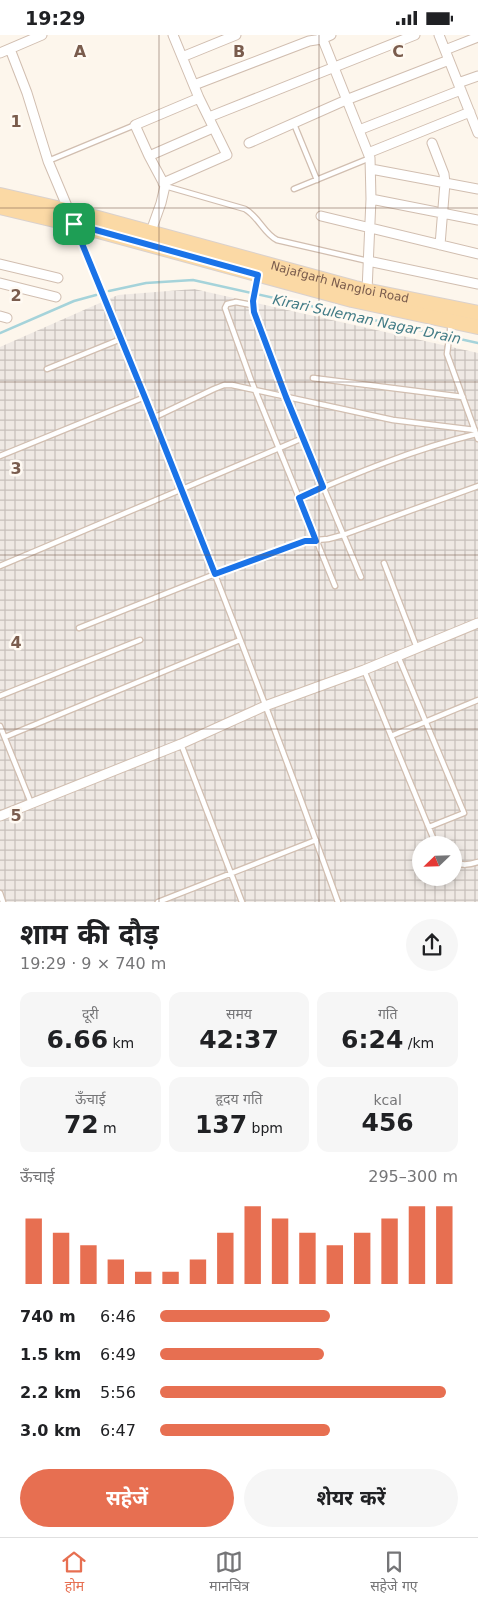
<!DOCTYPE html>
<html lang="hi">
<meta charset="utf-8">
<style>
:root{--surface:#fff;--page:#f6f6f6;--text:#202124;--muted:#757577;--line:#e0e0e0;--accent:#e76f51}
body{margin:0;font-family:"DejaVu Sans","Noto Sans Devanagari",sans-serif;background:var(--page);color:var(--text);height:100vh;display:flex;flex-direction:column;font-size:19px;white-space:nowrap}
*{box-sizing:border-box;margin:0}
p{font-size:16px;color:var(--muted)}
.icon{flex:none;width:28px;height:28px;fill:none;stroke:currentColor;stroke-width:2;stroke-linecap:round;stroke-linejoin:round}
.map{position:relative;height:867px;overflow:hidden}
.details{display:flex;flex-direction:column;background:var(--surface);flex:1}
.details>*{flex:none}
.needle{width:32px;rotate:247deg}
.buttons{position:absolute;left:412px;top:801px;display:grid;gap:10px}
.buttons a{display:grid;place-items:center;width:50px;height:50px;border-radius:50%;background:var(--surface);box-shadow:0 2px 8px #0003;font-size:25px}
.pin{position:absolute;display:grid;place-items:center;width:42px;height:42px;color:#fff;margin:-21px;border-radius:10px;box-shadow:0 2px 8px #0006}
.round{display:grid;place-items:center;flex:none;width:52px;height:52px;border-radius:26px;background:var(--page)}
.overview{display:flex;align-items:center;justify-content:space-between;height:85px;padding:0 20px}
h1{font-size:28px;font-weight:700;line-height:38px}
.stats{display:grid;grid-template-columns:repeat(3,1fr);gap:8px;height:85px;padding:5px 20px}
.stats div{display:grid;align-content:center;border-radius:12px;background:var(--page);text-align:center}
.stats b{font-size:25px;font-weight:700}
.stats small{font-size:14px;font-weight:400}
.stats p{font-size:14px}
.chart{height:140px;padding:10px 20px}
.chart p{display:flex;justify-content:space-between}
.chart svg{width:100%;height:90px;margin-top:5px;stroke:var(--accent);stroke-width:6}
.action{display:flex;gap:10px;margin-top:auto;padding:10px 20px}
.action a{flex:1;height:58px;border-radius:30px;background:var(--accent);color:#fff;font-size:20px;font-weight:700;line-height:58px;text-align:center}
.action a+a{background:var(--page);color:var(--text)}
ul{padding:0 20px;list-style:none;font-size:16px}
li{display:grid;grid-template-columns:80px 60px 1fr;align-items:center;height:38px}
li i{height:12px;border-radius:6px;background:var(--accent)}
.status{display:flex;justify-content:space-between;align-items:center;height:35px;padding:0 25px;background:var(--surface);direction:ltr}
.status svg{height:14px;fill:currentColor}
.tab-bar{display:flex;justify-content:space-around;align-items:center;height:70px;border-top:1px solid var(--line);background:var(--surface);font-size:14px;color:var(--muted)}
.tab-bar a{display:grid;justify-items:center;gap:2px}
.tab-bar .selected{color:var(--accent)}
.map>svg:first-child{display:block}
.industrial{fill:url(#industrial-grid);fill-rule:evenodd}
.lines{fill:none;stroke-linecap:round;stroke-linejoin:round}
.stream{stroke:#a5d3da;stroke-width:2.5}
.lane-casing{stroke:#d1beb0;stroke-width:7}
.street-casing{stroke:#d1beb0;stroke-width:11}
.primary-casing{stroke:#dad1cd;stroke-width:16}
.lane{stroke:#fff;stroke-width:4.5}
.street{stroke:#fff;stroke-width:9}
.primary{stroke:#fbd9a5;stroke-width:14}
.route-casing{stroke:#fff;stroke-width:10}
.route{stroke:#1a73e8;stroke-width:6}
.grid{fill:none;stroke:#7a5c4d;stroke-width:1;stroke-opacity:0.55}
.labels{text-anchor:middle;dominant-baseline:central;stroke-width:5;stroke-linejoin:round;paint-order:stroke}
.street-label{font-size:12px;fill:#7a5c4d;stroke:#fffaf3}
.water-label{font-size:14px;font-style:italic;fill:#437c86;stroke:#fffaf3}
.grid-label{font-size:16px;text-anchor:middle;font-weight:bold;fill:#7a5c4d;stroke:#fffaf3;stroke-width:5;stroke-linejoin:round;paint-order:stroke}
</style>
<div class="status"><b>19:29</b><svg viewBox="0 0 49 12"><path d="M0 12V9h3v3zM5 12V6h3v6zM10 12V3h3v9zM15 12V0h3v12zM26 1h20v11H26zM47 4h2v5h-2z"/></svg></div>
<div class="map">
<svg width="478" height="867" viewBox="0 0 478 867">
<defs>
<pattern id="industrial-grid" width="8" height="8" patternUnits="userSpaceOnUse" patternTransform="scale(1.25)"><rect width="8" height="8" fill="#efe9e4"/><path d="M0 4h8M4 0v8" fill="none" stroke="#c7c0bb"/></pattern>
</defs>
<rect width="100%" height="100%" fill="#fdf6ec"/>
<path class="industrial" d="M194,254L478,318V867H0V312L118,260ZM421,810H454V842H421Z"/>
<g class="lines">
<path class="stream" d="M109,256L146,248L193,245L478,308
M0,298L74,266L96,260"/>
<g class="lane-casing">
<path id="lane" d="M294,89L317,145
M48,126L135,90
M165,151L245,174C259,182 264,199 277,205L368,226
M294,154L370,123
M76,194C167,417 257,640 338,867
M258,240L253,265L254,277L297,389L361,542
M252,270L236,267L227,269L225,273L251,345L335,551
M451,288L447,319L478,404
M47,334L121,304
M313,343L463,362
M153,383L214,354L224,350H232L393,385L475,395
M0,421L145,362
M299,463C356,438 415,414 476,399
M384,528L417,613
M0,531L303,403
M79,593L215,539L305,506L328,504L343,500L478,451
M398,621L464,778L429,792
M364,635L436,810
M0,661L140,605
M0,691L31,768
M391,701L478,665
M5,702L240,605
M181,709L242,867
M454,827C462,831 469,830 478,827
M0,858L3,867
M158,867L316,805"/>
</g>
<g class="street-casing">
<path id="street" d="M321,0L370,123L371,164L367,256
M439,0L478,98
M10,14L27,58L48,126L69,176
M445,15L478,2
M0,18L42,0
M182,22L236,0
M458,48L478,41
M194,50L309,6L322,4L331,0
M209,82L415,0
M359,95L461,55
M249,108L346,65L449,25
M432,108L444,139L445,148L440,210
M368,118L470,77
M149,121L135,90L199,63
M371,134L478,154
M163,148L227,120L199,63L173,0
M371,164L478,185
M321,181L478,219
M150,199L161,168L165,151L149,121L213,93
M368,226L478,249
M0,229L58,243
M0,248L56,262
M0,281L7,283
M0,781L181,709L265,671L364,635L478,588"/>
</g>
<g class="primary-casing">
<g id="primary">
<path id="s1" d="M0,160L83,179L355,253L478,278"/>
<path d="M0,172L80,191L352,265L478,292"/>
</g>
</g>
<use href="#lane" class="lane"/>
<use href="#street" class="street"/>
<use href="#primary" class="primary"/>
</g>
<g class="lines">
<g class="route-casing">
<path id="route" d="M74,189L258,240L253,266L254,277L286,362L323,452L299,463L316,506H305L215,539L146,365Z"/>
</g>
<use href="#route" class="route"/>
</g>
<path class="grid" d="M159,0V867M319,0V867M0,173H478M0,347H478M0,520H478M0,694H478"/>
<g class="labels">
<g class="street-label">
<text stroke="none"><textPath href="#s1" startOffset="351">Najafgarh Nangloi Road</textPath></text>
</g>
<g class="water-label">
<text transform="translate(367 284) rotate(12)">Kirari Suleman Nagar Drain</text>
</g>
</g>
<g class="grid-label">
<text x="80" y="22">A</text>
<text x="239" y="22">B</text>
<text x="398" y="22">C</text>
<text x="16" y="92">1</text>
<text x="16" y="266">2</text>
<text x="16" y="439">3</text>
<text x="16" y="613">4</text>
<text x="16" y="786">5</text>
</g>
</svg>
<div class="buttons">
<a><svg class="needle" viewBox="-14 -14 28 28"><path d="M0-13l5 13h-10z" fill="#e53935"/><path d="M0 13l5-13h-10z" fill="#757577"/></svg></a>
</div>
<div class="pin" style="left:74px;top:189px;background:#1e9e55"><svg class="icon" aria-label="arrive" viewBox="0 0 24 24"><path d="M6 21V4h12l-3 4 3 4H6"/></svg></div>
</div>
<section class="details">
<div class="overview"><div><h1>शाम की दौड़</h1><p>19:29 · 9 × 740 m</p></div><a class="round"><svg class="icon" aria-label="share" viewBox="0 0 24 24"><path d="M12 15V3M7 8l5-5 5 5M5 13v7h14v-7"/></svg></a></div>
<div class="stats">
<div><p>दूरी</p><b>6.66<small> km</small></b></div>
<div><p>समय</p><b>42:37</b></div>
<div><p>गति</p><b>6:24<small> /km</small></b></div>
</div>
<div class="stats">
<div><p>ऊँचाई</p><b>72<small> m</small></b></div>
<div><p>हृदय गति</p><b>137<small> bpm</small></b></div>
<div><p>kcal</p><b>456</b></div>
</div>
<div class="chart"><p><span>ऊँचाई</span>295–300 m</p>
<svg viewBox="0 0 160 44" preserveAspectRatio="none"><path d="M5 44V12M15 44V19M25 44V25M35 44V32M45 44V38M55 44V38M65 44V32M75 44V19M85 44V6M95 44V12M105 44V19M115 44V25M125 44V19M135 44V12M145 44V6M155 44V6"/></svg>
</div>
<ul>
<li><b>740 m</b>6:46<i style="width:57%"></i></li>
<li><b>1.5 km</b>6:49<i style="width:55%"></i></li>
<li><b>2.2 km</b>5:56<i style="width:96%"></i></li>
<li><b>3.0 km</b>6:47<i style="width:57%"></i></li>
</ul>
<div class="action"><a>सहेजें</a><a>शेयर करें</a></div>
</section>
<nav class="tab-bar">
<a class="selected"><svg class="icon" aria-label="home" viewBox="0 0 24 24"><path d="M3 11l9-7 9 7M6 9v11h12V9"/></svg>होम</a>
<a><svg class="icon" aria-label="map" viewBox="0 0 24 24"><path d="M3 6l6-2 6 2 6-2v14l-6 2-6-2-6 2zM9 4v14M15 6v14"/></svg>मानचित्र</a>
<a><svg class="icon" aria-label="saved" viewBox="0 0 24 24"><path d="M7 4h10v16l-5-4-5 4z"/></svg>सहेजे गए</a>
</nav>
